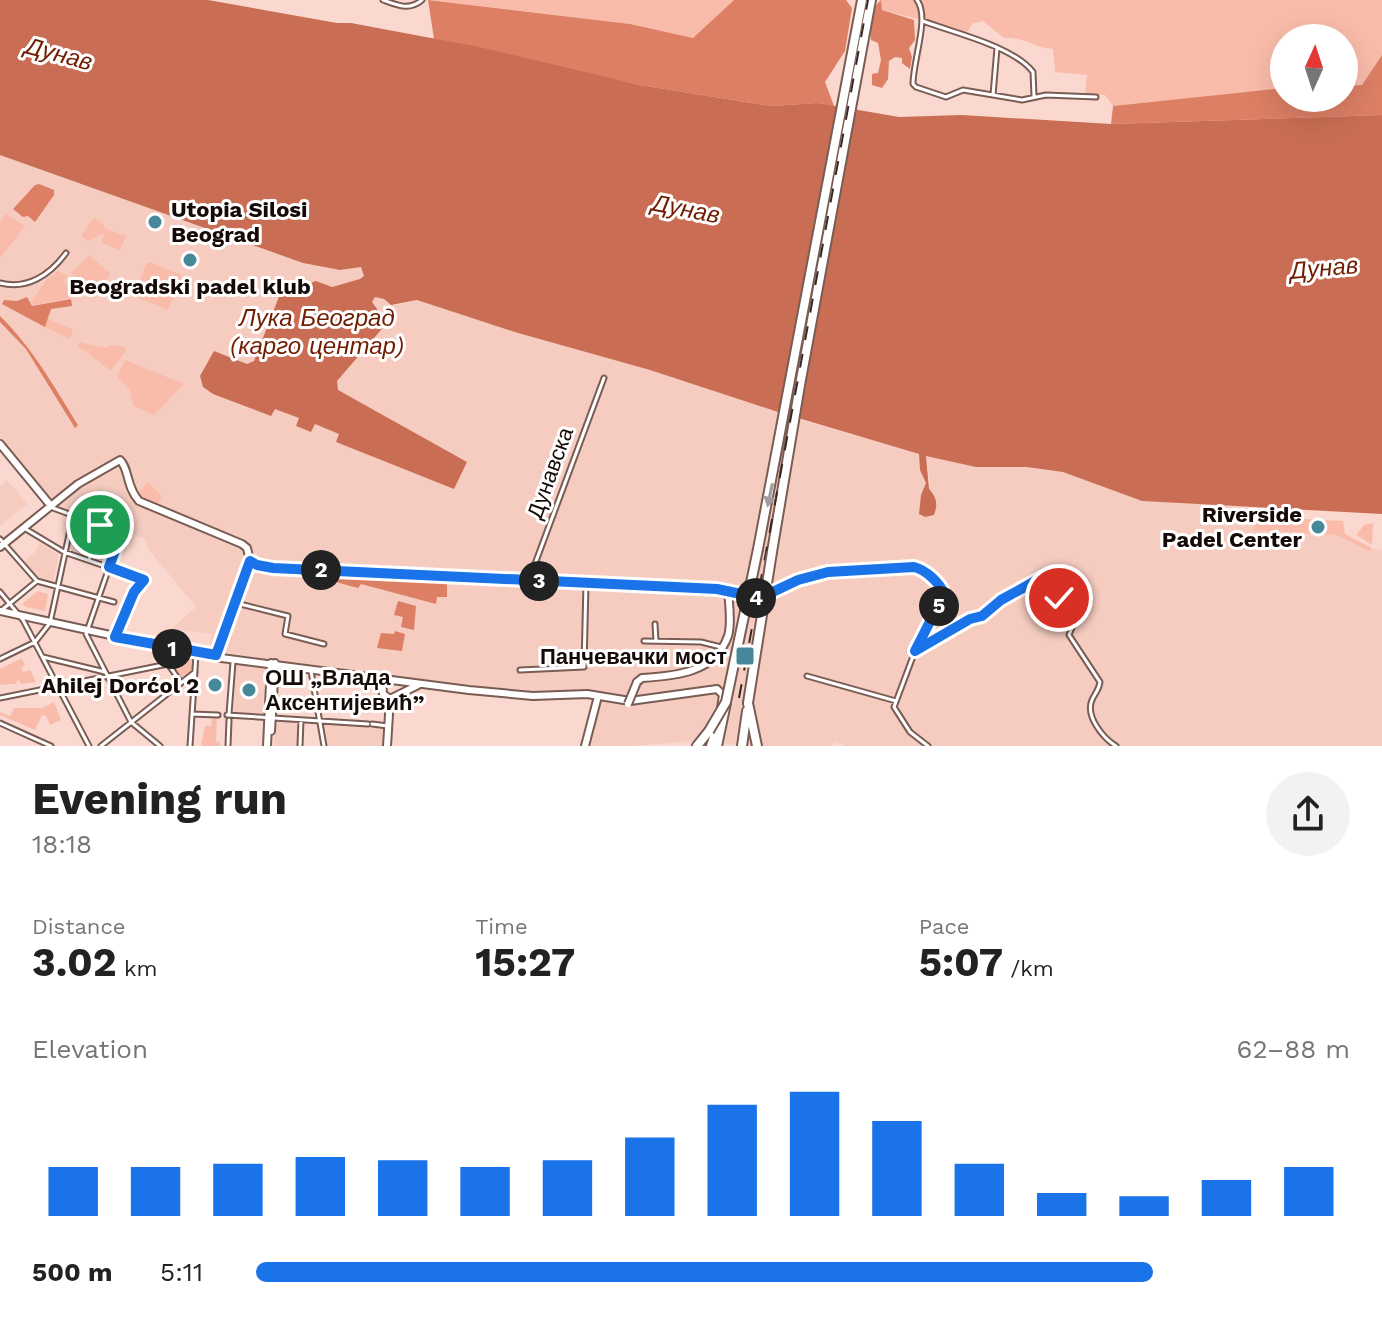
<!DOCTYPE html>
<meta charset="utf-8">
<style>
:root{--surface:#fff;--page:#f2f2f2;--text:#222;--muted:#767676;--accent:#1a73e8}
body{margin:0;font-family:"Work Sans",sans-serif;background:var(--page);color:var(--text);height:100vh;display:flex;flex-direction:column;font-size:30px;white-space:nowrap}
*{box-sizing:border-box;margin:0}
p{font-size:26px;color:var(--muted)}
.icon{flex:none;width:44px;height:44px;fill:none;stroke:currentColor;stroke-width:2;stroke-linecap:round;stroke-linejoin:round}
.map{position:relative;height:746px;overflow:hidden}
.details{display:flex;flex-direction:column;background:var(--surface);flex:1}
.details>*{flex:none}
.needle{width:52px;rotate:3deg}
.fabs{position:absolute;left:1270px;top:24px;display:grid;gap:16px}
.fabs a{display:grid;place-items:center;width:88px;height:88px;border-radius:50%;background:var(--surface);box-shadow:0 8px 32px #0002;font-size:40px}
.pin{position:absolute;display:grid;place-items:center;width:68px;height:68px;color:#fff;margin:-34px;border:4px solid #fff;border-radius:50%;box-shadow:0 2px 8px #0007}
.km{position:absolute;width:40px;height:40px;margin:-20px;border-radius:50%;background:#222;color:#fff;font-size:22px;line-height:40px;text-align:center}
.round{display:grid;place-items:center;flex:none;width:84px;height:84px;border-radius:42px;background:var(--page)}
.overview{display:flex;align-items:center;justify-content:space-between;height:136px;padding:0 32px}
h1{font-size:44px;font-weight:700;line-height:60px}
.metrics{display:grid;grid-template-columns:repeat(3,1fr);gap:12px;height:136px;padding:8px 32px}
.metrics div{display:grid;align-content:center}
.metrics b{font-size:40px;font-weight:700}
.metrics small{font-size:22px;font-weight:400}
.metrics p{font-size:22px}
.chart{height:224px;padding:16px 32px}
.chart p{display:flex;justify-content:space-between}
.chart svg{width:100%;height:144px;margin-top:8px;stroke:var(--accent);stroke-width:6}
ul{padding:0 32px;list-style:none;font-size:26px}
li{display:grid;grid-template-columns:128px 96px 1fr;align-items:center;height:60px}
li i{height:20px;border-radius:10px;background:var(--accent)}
.map>svg:first-child{display:block}
.built{fill:#f6ccc0}
.green{fill:#fabcaa}
.forest{fill:#dc7f65}
.water{fill:#c96e54}
.pier{fill:#fbd8cf}
.lines{fill:none;stroke-linecap:round;stroke-linejoin:round}
.street-casing{stroke:#795c53;stroke-width:7}
.secondary-casing{stroke:#795c53;stroke-width:10}
.primary-casing{stroke:#795c53;stroke-width:12}
.street{stroke:#fff;stroke-width:3}
.secondary{stroke:#fff;stroke-width:6}
.primary{stroke:#fff;stroke-width:8}
.rail{stroke:#352723;stroke-width:2;stroke-dasharray:14 14;stroke-linecap:butt}
.secondary-bridge-casing{stroke:#795c53;stroke-width:10;stroke-linecap:butt}
.primary-bridge-casing{stroke:#795c53;stroke-width:12;stroke-linecap:butt}
.secondary-bridge{stroke:#fff;stroke-width:6}
.primary-bridge{stroke:#fff;stroke-width:8}
.oneway{fill:#a19d9c}
.route-casing{stroke:#fff;stroke-width:16}
.route{stroke:#1a73e8;stroke-width:10}
.poi-dot{fill:#468799;stroke:#fff;stroke-width:3}
.labels{text-anchor:middle;dominant-baseline:central;stroke-width:6;stroke-linejoin:round;paint-order:stroke}
.poi-label{font-size:22px;font-weight:bold;fill:#150a07;stroke:#fff;text-anchor:end}
.street-label{font-size:22px;fill:#150a07;stroke:#fff}
.water-label{font-size:24px;font-style:italic;fill:#701d01;stroke:#fff}
</style>
<div class="map">
<svg width="1382" height="746" viewBox="0 0 1382 746">
<rect width="100%" height="100%" fill="#fbd8cf"/>
<path class="built" d="M0,155L303,263L340,270L361,267L391,305H399L417,300L518,333L650,370L794,418L919,454L920,470L926,483L920,516L925,517L930,481L926,456L1063,472L1142,501L1250,508L1256,524L1253,530L1336,535L1371,549L1382,550V746H846L836,742L832,746H748L694,741L632,746H588L602,695L532,694L384,678L209,650L212,634L171,629L196,607L149,550L145,539L55,506L0,441Z
M7,480L28,504L0,526V486Z
M40,543L59,555L53,581L36,577L22,563L34,553Z
M235,664L265,668L263,714L234,712Z
M275,720L300,721L299,746H274Z
M321,724L386,727L385,746H326Z"/>
<path class="green" d="M430,0H734L693,38L630,24Z
M881,0H1382V55L1362,85L1344,86V38H1284V68L1276,89L1113,106L1105,95L1085,94L1087,75L1055,72L1053,49C1032,47 1026,37 1004,38L983,21L973,23L965,35L929,22L882,10Z
M6,214L25,226L0,258V222Z
M94,218L102,222L106,229L126,236L120,250L101,243L105,233L89,241L81,236Z
M89,255L110,273L105,287L121,293L120,297L92,293L71,273Z
M150,262L182,275L168,310L134,296L146,264Z
M58,271L68,276L63,282L74,290V297L34,305L31,302L47,279Z
M48,319L73,329L70,339L45,327Z
M79,342L108,348L109,345L125,347L126,351L111,371L78,346Z
M125,360L184,384L154,415L133,406L130,390L117,377Z
M148,482L162,496L157,505L137,494Z
M1250,512L1284,513L1285,518L1343,521L1345,534L1372,548L1369,551L1336,535L1252,530L1256,524Z
M1373,523L1372,545L1356,535L1364,525Z
M38,591L48,594L45,611L26,607L22,604Z
M172,652L194,656V669L182,678L170,663Z
M22,658L25,665L21,668L23,672L30,670L36,682L21,684L18,679L16,684L0,685V669Z
M54,702L61,720L50,725L46,716L42,715L35,730L0,715V712L10,716L14,708H42Z
M212,717L217,718L216,741L220,742V746H201L205,726H211Z"/>
<path class="forest" d="M428,0L630,24L693,38L734,0H846L852,8L845,51L825,82L834,106L818,103L771,106L640,85L434,39Z
M881,0L882,10L914,20L915,40L909,48L912,57L910,69L902,63V58L895,57L889,61L888,79L882,88L872,85V74L878,73L881,60L878,43L871,40C869,27 871,8 881,0Z
M1382,55V115L1111,124L1113,106L1275,89L1284,68V98H1344V86L1362,85Z
M39,184L54,190V195L35,222L28,216L23,217L13,209L35,185Z
M27,297L32,306L71,299L72,306L51,309L45,327L2,304L4,300L17,301Z
M0,316C32,347 55,388 78,425L75,428L26,349L0,322Z
M310,575L447,581V597H437L436,604L361,584L358,588L325,579L321,590L307,585Z
M398,601L416,606L414,630L401,627L403,617L394,615Z
M395,631L405,634L402,651L377,648L381,633L394,634Z"/>
<path class="water" d="M0,0H208L337,23H351L479,47L640,85L771,106L818,103L899,117L962,115L1111,124L1382,115V514L1142,501L1063,472L1026,467H976L926,456L929,489C937,498 938,504 934,515L925,517L919,514L921,495L926,483L920,470L919,454L778,412L650,370L518,333L417,300L391,305L384,299L375,297L372,302L387,323L337,381L338,390L467,462L454,489L336,442L339,434L315,424L311,432L296,426L299,418L275,409L271,416L213,394L203,387L200,376L214,351L247,364L254,361L280,294L316,281L332,287L360,279L364,276L361,267L340,270L303,263L0,155Z"/>
<path class="pier" d="M841,103L854,105L796,421L783,418Z"/>
<g class="lines">
<g class="street-casing">
<path id="street" d="M383,0C397,5 409,11 422,0
M917,0C930,17 913,60 913,84L916,87L946,97L963,90L1022,100L1046,95L1096,97
M923,21C954,33 1013,46 1033,72L1034,96
M993,95L997,48
M0,283C27,290 50,275 66,253
M53,508L121,533L86,634L131,722L160,746
M24,528L64,552L143,579V583L135,590L115,637
M0,539L37,581L114,602
M89,560L100,525
M1044,577L1062,605L1075,620L1069,635L1100,682C1099,690 1095,693 1092,700C1085,716 1103,738 1116,746
M529,580L604,378
M730,591L762,598
M0,592L23,620L89,746
M769,595C810,567 864,568 912,567C925,569 943,583 943,597L915,651L894,707L910,732L928,746
M236,603L288,616L285,634L324,644
M3,609L37,581
M1050,617L1044,598L1054,593
M655,624L656,641
M644,641L701,642L721,647
M171,649L168,664L180,681
M918,649L957,626L982,616L1001,600L1039,579L1068,569
M43,657L105,672
M215,658L246,567L250,561
M0,659L35,642L50,623L73,516
M520,670L584,667L586,583
M311,671L324,746
M807,676L896,701
M0,698L168,664
M192,714L218,715
M229,714L233,662
M227,715L368,724
M0,723L51,746
M372,724L388,726
M101,746L195,672
M190,746L196,654
M228,746L229,720
M300,746L301,720"/>
</g>
<g class="secondary-casing">
<path id="secondary" d="M0,444L51,506
M0,547L78,484L120,460C129,468 126,487 139,501L242,544L247,548L250,561L259,566L728,591C729,604 732,623 728,636C715,673 675,676 642,678L637,682
M0,611L206,656L469,690L533,696L587,694L630,701L717,689L723,695L721,708
M382,679L383,694L390,699
M390,699L418,685
M271,731L275,663
M267,746L271,663
M387,746L390,699
M585,746L597,700
M710,746L719,719"/>
</g>
<g class="primary-casing">
<path id="primary" d="M758,549L862,0
M772,552L800,385L871,0
M748,703L757,746
M697,746L709,731
M717,746L726,703
M742,746L747,711"/>
</g>
<use href="#street" class="street"/>
<use href="#secondary" class="secondary"/>
<use href="#primary" class="primary"/>
<path class="rail" d="M739,698L868,0"/>
<g class="secondary-bridge-casing">
<path id="secondary-bridge" d="M628,704L637,682"/>
</g>
<g class="primary-bridge-casing">
<path id="primary-bridge" d="M748,703L772,552
M709,731L726,702L758,549"/>
</g>
<use href="#secondary-bridge" class="secondary-bridge"/>
<use href="#primary-bridge" class="primary-bridge"/>
</g>
<defs><path id="oneway-solid" d="M-6-.8H1V-3.2L6.5 0L1 3.2V.8H-6Z" transform="scale(2)"/></defs>
<use class="oneway" href="#oneway-solid" transform="translate(770 495) rotate(102)"/>
<g class="lines">
<g class="route-casing">
<path id="route" d="M100,525L121,534L109,567L144,580L134,592L115,637L216,655L250,561L257,565L273,568L717,589L760,598L798,580L828,572L914,567C926,570 940,583 944,594L915,651L970,619L982,616L1001,600L1039,579L1044,577L1059,598"/>
</g>
<use href="#route" class="route"/>
</g>
<g class="poi-dot">
<circle cx="155" cy="222" r="8"/>
<circle cx="190" cy="260" r="8"/>
<circle cx="1318" cy="527" r="8"/>
<rect x="735" y="646" width="20" height="20" rx="4"/>
<circle cx="215" cy="685" r="8"/>
<circle cx="249" cy="690" r="8"/>
</g>
<g class="labels">
<g class="poi-label">
<text x="171" y="209" text-anchor="start">Utopia Silosi<tspan x="171" dy="25">Beograd</tspan></text>
<text x="190" y="286" text-anchor="middle">Beogradski padel klub</text>
<text x="1302" y="514">Riverside<tspan x="1302" dy="25">Padel Center</tspan></text>
<text x="727" y="656">Панчевачки мост</text>
<text x="265" y="677" text-anchor="start">ОШ „Влада<tspan x="265" dy="25">Аксентијевић”</tspan></text>
<text x="199" y="685">Ahilej Dorćol 2</text>
</g>
<g class="street-label">
<text transform="translate(550 473) rotate(-70)">Дунавска</text>
</g>
<g class="water-label">
<text transform="translate(59 54) rotate(15)">Дунав</text>
<text transform="translate(686 209) rotate(11)">Дунав</text>
<text transform="translate(1324 268) rotate(-5)">Дунав</text>
<text x="317" y="318">Лука Београд<tspan x="317" dy="28">(карго центар)</tspan></text>
</g>
</g>
</svg>
<div class="fabs">
<a><svg class="needle" viewBox="-14 -14 28 28"><path d="M0-13l5 13h-10z" fill="#e53935"/><path d="M0 13l5-13h-10z" fill="#767676"/></svg></a>
</div>
<div class="pin" style="left:100px;top:525px;background:#1e9e55"><svg class="icon" aria-label="arrive" viewBox="0 0 24 24"><path d="M6 21V4h12l-3 4 3 4H6"/></svg></div>
<div class="pin" style="left:1059px;top:598px;background:#d93025"><svg class="icon" aria-label="check" viewBox="0 0 24 24"><path d="M5 12l5 5 9-10"/></svg></div>
<b class="km" style="left:172px;top:649px">1</b>
<b class="km" style="left:321px;top:570px">2</b>
<b class="km" style="left:539px;top:581px">3</b>
<b class="km" style="left:756px;top:598px">4</b>
<b class="km" style="left:939px;top:606px">5</b>
</div>
<section class="details">
<div class="overview"><div><h1>Evening run</h1><p>18:18</p></div><a class="round"><svg class="icon" aria-label="share" viewBox="0 0 24 24"><path d="M12 15V3M7 8l5-5 5 5M5 13v7h14v-7"/></svg></a></div>
<div class="metrics">
<div><p>Distance</p><b>3.02<small> km</small></b></div>
<div><p>Time</p><b>15:27</b></div>
<div><p>Pace</p><b>5:07<small> /km</small></b></div>
</div>
<div class="chart"><p><span>Elevation</span>62–88 m</p>
<svg viewBox="0 0 160 44" preserveAspectRatio="none"><path d="M5 44V29M15 44V29M25 44V28M35 44V26M45 44V27M55 44V29M65 44V27M75 44V20M85 44V10M95 44V6M105 44V15M115 44V28M125 44V37M135 44V38M145 44V33M155 44V29"/></svg>
</div>
<ul>
<li><b>500 m</b>5:11<i style="width:82%"></i></li>
</ul>
</section>
